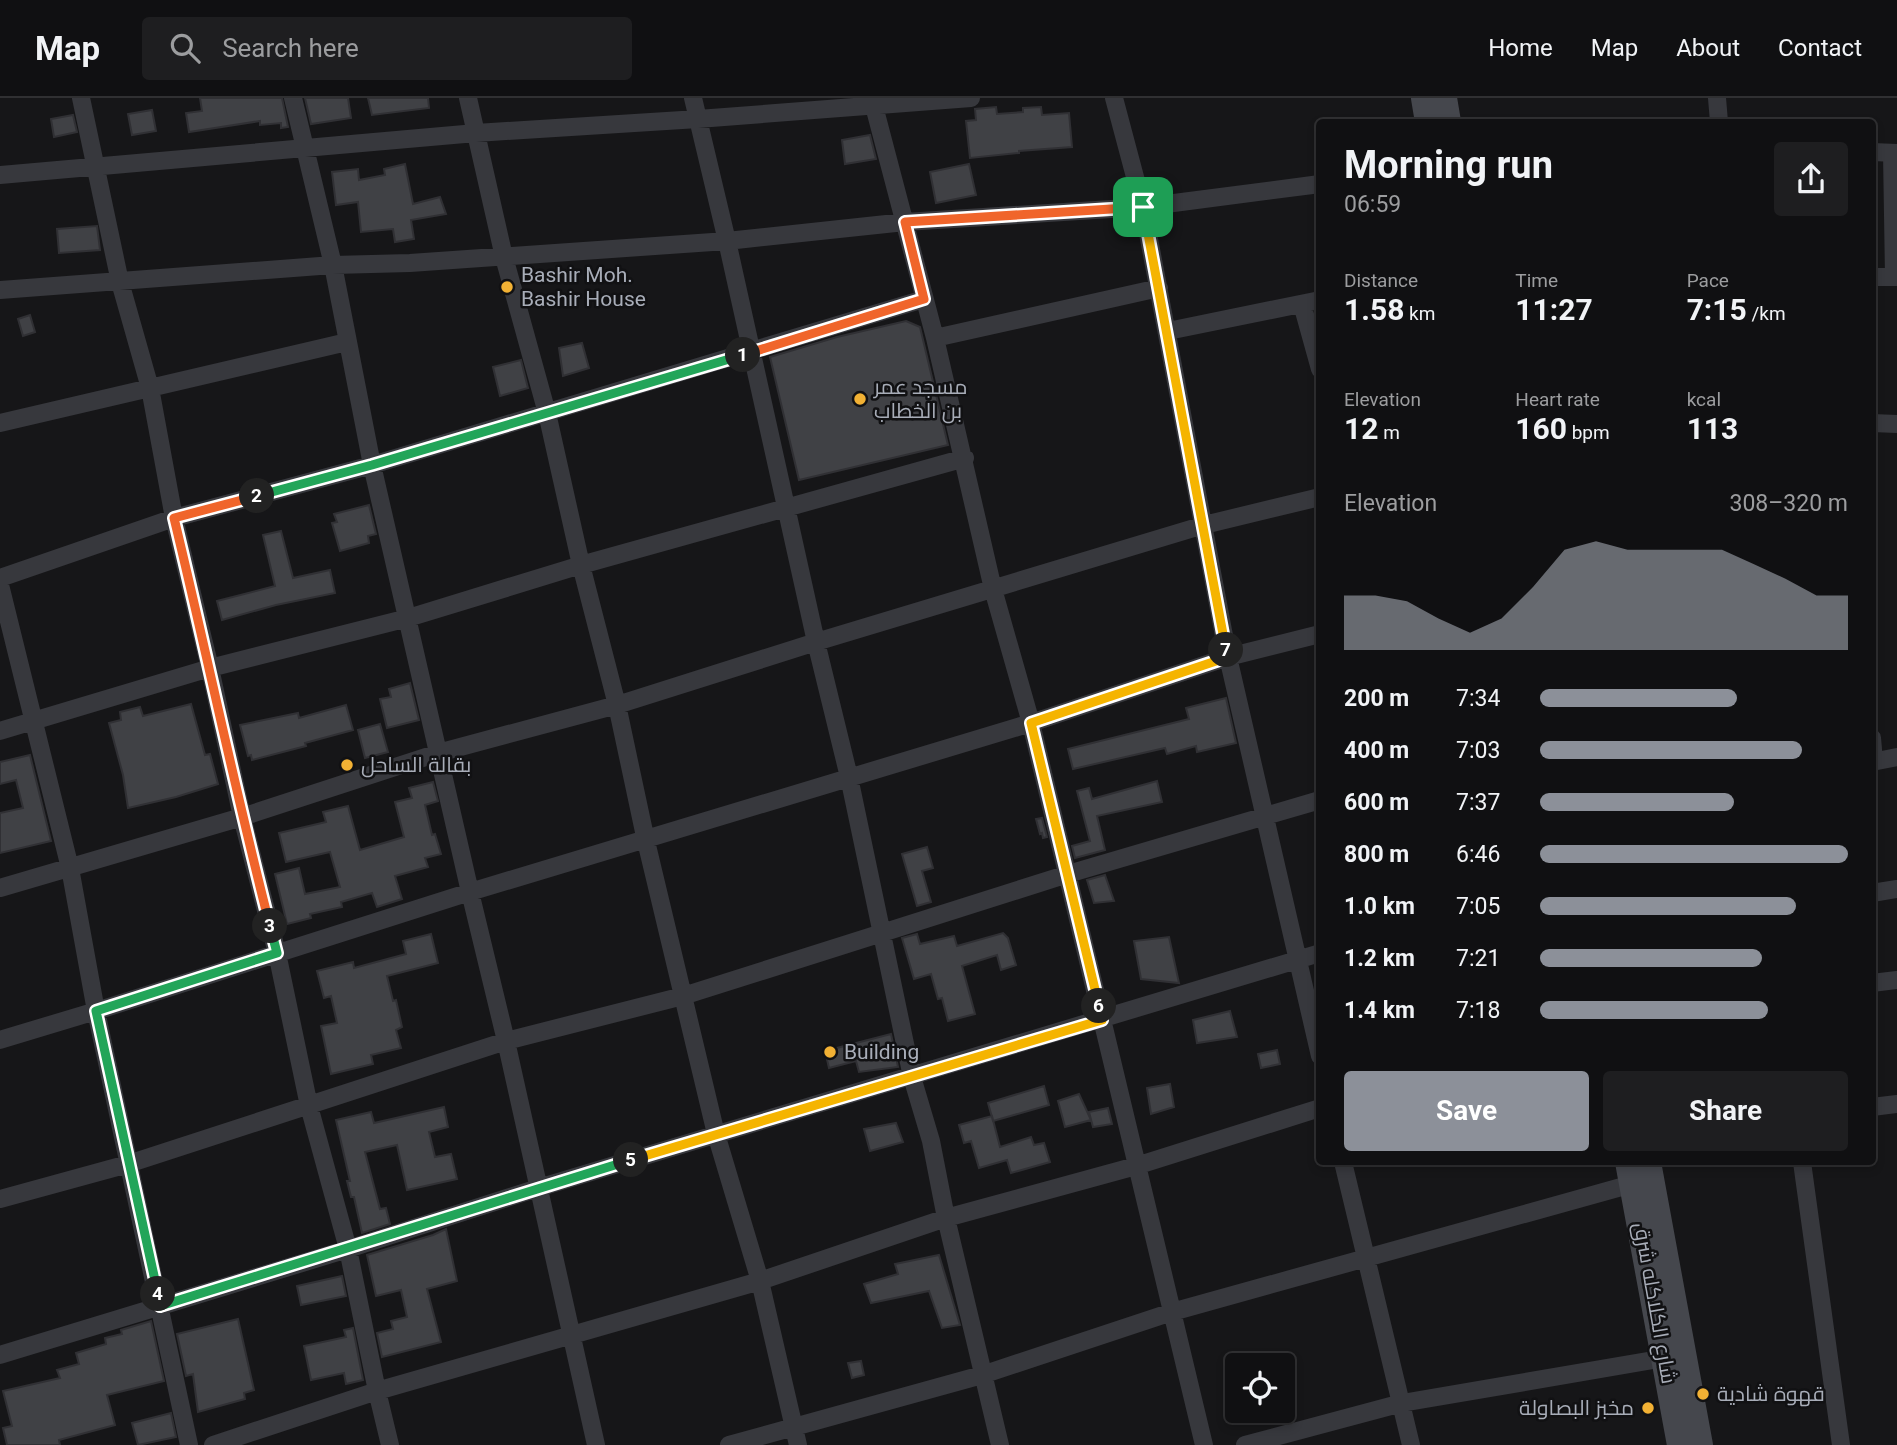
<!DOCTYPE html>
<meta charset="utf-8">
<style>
:root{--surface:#101012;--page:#1e1e20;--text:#f1f3f6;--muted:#9c9d9f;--line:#303032;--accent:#8c9099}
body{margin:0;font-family:Roboto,Cairo,sans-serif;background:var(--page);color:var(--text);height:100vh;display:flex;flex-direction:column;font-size:26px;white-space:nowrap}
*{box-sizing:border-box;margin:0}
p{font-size:23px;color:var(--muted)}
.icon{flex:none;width:38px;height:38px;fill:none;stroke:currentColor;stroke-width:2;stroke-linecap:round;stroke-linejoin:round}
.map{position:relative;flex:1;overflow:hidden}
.side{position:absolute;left:1316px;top:21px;width:560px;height:1046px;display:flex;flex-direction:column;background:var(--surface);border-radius:7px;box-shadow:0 4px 10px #0003,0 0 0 2px var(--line)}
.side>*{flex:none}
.tools{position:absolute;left:1225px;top:1255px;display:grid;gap:14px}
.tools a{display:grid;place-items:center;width:70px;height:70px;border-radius:7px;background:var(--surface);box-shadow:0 4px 10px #0003,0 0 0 2px var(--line);font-size:35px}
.pin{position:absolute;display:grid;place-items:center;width:60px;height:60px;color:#fff;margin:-30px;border-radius:14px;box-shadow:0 4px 10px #0006}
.km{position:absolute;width:35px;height:35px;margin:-18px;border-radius:50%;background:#222;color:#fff;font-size:19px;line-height:35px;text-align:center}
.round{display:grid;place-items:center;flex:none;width:74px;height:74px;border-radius:7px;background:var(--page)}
.head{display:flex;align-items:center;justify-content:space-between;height:119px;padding:0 28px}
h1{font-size:38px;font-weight:700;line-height:52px}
.figures{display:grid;grid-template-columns:repeat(3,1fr);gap:10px;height:119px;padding:7px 28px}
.figures div{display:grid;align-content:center}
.figures b{font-size:30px;font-weight:700}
.figures small{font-size:19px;font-weight:400}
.figures p{font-size:19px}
.chart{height:196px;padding:14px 28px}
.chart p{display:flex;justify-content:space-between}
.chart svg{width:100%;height:126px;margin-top:7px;fill:var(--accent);opacity:.7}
.button{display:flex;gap:14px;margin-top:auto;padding:14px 28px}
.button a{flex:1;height:80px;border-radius:7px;background:var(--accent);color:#fff;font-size:28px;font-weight:700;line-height:80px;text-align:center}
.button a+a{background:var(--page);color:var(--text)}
ul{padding:0 28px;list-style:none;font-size:23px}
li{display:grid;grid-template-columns:112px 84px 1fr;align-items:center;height:52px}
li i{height:18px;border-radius:9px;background:var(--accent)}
header{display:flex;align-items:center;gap:42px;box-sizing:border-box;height:98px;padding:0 35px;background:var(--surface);border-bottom:2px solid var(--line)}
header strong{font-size:33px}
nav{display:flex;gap:38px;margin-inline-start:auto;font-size:24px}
.search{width:490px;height:63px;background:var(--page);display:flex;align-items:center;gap:18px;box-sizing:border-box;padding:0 24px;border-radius:7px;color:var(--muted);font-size:26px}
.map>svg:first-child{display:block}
.building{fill:#404145;stroke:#303034;stroke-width:2}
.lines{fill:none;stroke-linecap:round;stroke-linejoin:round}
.street{stroke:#37383d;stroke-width:18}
.secondary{stroke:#45474d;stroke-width:26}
.split-1-casing{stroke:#fff;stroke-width:14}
.split-2-casing{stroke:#fff;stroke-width:14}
.split-3-casing{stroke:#fff;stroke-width:14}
.split-4-casing{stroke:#fff;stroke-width:14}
.split-5-casing{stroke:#fff;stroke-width:14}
.split-6-casing{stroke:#fff;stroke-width:14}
.split-7-casing{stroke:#fff;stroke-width:14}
.split-8-casing{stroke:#fff;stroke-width:14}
.split-1{stroke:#f0652b;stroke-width:9}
.split-2{stroke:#22a559;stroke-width:9}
.split-3{stroke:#f0652b;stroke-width:9}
.split-4{stroke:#22a559;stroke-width:9}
.split-5{stroke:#22a559;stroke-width:9}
.split-6{stroke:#f5b400;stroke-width:9}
.split-7{stroke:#f5b400;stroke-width:9}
.split-8{stroke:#f5b400;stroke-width:9}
.poi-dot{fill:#f2b134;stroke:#111113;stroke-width:2.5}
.labels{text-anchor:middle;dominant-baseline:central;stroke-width:5;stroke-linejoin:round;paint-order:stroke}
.poi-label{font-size:21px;fill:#a8adb8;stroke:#111113;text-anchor:start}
.street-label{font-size:21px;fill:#a8adb8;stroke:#111113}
</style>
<header>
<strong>Map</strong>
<div class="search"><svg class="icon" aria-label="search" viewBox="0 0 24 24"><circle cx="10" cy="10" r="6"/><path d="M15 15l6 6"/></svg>Search here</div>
<nav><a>Home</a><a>Map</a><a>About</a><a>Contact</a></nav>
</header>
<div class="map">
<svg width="1897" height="1347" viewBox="0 0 1897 1347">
<rect width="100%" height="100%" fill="#161618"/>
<path class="building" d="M200,0H282L288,29L281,30V25L260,27V23L189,34L186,15L202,13Z
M305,0H348L351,20L311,26Z
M368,0H428L429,10L372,17Z
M996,9L997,16L1023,14V10L1041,9L1042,17L1069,15L1072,49L1019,53V55L970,60L966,23L976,22L975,11Z
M152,12L156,33L132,37L128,16Z
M73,17L77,34L54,39L51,21Z
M870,37L876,61L845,66L842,42Z
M405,66L413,106L440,99L446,116L411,122L414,141L395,144L393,131L361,134L358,104L336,107L332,74L358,71L359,82L385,77L384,71Z
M969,66L976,97L936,105L930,74Z
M97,128L100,152L59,155L57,131Z
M30,217L35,234L23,238L18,221Z
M906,223L920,229L948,347L799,382L770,259L837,239Z
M582,245L589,270L563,278L559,250Z
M521,262L528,290L500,298L493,269Z
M369,407L376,436L368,438L369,445L340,453L332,425L337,424L334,416Z
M281,433L293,480L330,472L335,495L276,507L222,522L217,503L275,488L263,437Z
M410,585L419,622L387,630L380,601L391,599L389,591Z
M1226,600L1236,645L1197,654L1196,648L1167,656L1165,650L1073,671L1068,651L1189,621L1186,610Z
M191,606L205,657L210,656L218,686L176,699L128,710L123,677L109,625L121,622L120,614L140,609L143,618Z
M346,607L353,632L305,645L306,648L252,662L251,657L248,658L240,627L298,615L299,620Z
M380,626L388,654L365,660L358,632Z
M30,657L51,743L0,755V715L23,710L16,682L0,686V664Z
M1157,683L1162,704L1097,718L1105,752L1075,760L1072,748L1090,743L1077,693L1089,690L1092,701Z
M433,684L438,703L425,707L432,737L435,736L441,756L425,760L428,769L395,778L402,801L377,809L372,795L341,804L342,809L310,816L311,820L287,826L275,776L299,770L305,796L340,789L330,754L286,764L279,735L326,724L323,714L348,708L360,752L404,739L395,704L412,700L409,690Z
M1042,720L1047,739L1043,740L1042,735L1040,736L1036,721Z
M927,749L933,770L922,773L931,804L917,808L902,756Z
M1105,777L1114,803L1094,805L1087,782Z
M1003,835L1008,840L1016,867L1001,872L997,857L962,868L975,916L948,923L942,900L938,901L931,876L914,881L902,840L917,836L920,846L954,838L957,848Z
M431,836L438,865L387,878L393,903L396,902L402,929L396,932L401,950L371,957L373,966L331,976L321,928L337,925L331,898L324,900L317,873L353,864L354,870L406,856L403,843Z
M1169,839L1179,885L1141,881L1134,843Z
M1230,913L1237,939L1197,945L1193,922Z
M891,936L898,969L859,974L856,963L829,970L825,953Z
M1277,952L1280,966L1261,970L1258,956Z
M1170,986L1174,1009L1151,1016L1147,990Z
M1044,988L1049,1007L993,1023L988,1005Z
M1079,996L1091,1022L1065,1029L1058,1003Z
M444,1009L448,1029L429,1034L435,1059L451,1056L457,1081L407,1092L397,1047L365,1054L380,1111L386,1110L390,1126L362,1135L354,1099H351L347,1083H350L336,1022L371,1014L374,1025Z
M1108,1010L1112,1026L1093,1029L1089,1014Z
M992,1018L1000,1049L1031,1039L1034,1047L1044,1045L1050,1064L1011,1075L1007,1062L979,1070L971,1043L964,1045L959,1027Z
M896,1025L903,1044L870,1053L864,1031Z
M446,1131L457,1183L427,1191L441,1244L382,1259L377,1235L393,1231L391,1223L407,1219L401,1192L376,1198L367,1157L433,1137Z
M939,1157L960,1227L942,1230L929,1193L871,1205L864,1186L898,1176L895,1166Z
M342,1178L346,1198L301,1207L297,1188Z
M238,1221L254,1292L244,1295L245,1301L198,1314L193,1276L186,1278L177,1236Z
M151,1223L164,1283L107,1297L115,1327L59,1342L60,1347H7L3,1330L12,1328L3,1293L60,1280L57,1272L79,1266L76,1255L106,1246L105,1240L122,1236L121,1232Z
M353,1230L363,1282L346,1286L344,1275L311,1282L304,1248L346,1239L344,1232Z
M861,1263L864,1277L852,1280L848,1265Z
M171,1315L176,1339L138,1347L132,1325Z"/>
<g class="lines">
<path class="street" d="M81,0L120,184L150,290L174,420L210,570L242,719L277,855L309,1008L348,1151L377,1293L390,1347
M293,0L333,167L372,367L470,794L506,943L596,1347
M468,0L504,159L547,315L581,467L617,607L646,743L716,1036L760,1183L798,1347
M693,0L727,143L816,544L849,679L912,979L931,1043L946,1120L1000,1347
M1114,0L1143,109L1228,559L1320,958
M1717,0L1719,24
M874,8L935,240L993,491L1031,625L1204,1347
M1872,54L1897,55
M1892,55L1894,179
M0,77L476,35L698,21L971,0
M1872,179H1897
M0,192L333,167L410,165L727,143L905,124L1143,109L1320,86
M1302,206L1320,271
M1168,233L1320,202
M935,240L1159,190
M0,325L347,244
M1872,325L1897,326
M0,480L174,420L372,367L924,201
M0,487L70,770L96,913L189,1347
M0,633L210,570L408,520L581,467L965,360
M1872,640L1874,663
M1872,664L1897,659
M0,790L242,719L438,655L617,607L816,544L1204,427L1320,399
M1872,795L1897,791
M1872,885L1897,882
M0,942L96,913L470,794L1031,625L1228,559L1320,536
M1872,1009L1897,1006
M1343,1064L1411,1347
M1802,1064L1841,1347
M0,1101L128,1066L506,943L683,898L1068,776L1320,702
M0,1257L348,1151L538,1090L1320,855
M213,1347L377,1293L760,1183L946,1120L1136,1068L1320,1010
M729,1347L982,1277L1172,1214L1632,1086
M1245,1347L1402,1305L1665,1260"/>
<path class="secondary" d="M1424,0L1428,24
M1444,0L1448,24
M1628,1064L1680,1347
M1648,1064L1700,1347"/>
</g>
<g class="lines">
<g class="split-1-casing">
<path id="split-1" d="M743,257L924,201L905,124L1143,109"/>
</g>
<g class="split-2-casing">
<path id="split-2" d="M257,398L372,367L743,257"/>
</g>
<g class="split-3-casing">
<path id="split-3" d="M257,398L174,420C207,556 235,693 270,828"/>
</g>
<g class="split-4-casing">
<path id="split-4" d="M158,1196L96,913L277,855L270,828"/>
</g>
<g class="split-5-casing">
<path id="split-5" d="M158,1196L160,1208L631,1062"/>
</g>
<g class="split-6-casing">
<path id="split-6" d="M631,1062L1102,922L1099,908"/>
</g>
<g class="split-7-casing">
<path id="split-7" d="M1099,908L1031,625L1228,559L1226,552"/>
</g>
<g class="split-8-casing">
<path id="split-8" d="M1143,109L1226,552"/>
</g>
<use href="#split-1" class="split-1"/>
<use href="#split-2" class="split-2"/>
<use href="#split-3" class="split-3"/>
<use href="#split-4" class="split-4"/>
<use href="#split-5" class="split-5"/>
<use href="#split-6" class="split-6"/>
<use href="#split-7" class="split-7"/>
<use href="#split-8" class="split-8"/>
</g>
<g class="poi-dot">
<circle cx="507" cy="189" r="7"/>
<circle cx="860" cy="301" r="7"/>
<circle cx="347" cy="667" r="7"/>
<circle cx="830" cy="954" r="7"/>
<circle cx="1703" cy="1296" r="7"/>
<circle cx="1648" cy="1310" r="7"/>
</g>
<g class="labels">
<g class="poi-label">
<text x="521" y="177">Bashir Moh.<tspan x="521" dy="24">Bashir House</tspan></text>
<text x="874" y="289">مسجد عمر<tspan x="874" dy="24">بن الخطاب</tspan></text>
<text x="361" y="667">بقالة الساحل</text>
<text x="844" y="954">Building</text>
<text x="1717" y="1296">قهوة شادية</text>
<text x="1634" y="1310" text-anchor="end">مخبز البصاولة</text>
</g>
<g class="street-label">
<text transform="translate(1655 1205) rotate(80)">شارع الكلاكله شرق</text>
</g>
</g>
</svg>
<div class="tools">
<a><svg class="icon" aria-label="locate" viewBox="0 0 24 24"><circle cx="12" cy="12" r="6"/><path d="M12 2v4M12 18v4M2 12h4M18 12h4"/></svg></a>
</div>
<div class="pin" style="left:1143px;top:109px;background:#1e9e55"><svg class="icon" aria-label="arrive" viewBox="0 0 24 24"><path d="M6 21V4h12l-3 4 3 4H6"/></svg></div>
<b class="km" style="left:743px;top:257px">1</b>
<b class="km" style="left:257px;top:398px">2</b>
<b class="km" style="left:270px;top:828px">3</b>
<b class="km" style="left:158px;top:1196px">4</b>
<b class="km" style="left:631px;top:1062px">5</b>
<b class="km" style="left:1099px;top:908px">6</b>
<b class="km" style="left:1226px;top:552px">7</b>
<section class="side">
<div class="head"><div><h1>Morning run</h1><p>06:59</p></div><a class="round"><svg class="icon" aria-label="share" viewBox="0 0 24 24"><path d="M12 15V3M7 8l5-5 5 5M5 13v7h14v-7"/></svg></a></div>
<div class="figures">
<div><p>Distance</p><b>1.58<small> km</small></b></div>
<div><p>Time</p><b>11:27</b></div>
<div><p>Pace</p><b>7:15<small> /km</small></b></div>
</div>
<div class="figures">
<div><p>Elevation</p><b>12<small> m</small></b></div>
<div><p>Heart rate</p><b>160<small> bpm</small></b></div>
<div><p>kcal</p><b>113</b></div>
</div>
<div class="chart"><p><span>Elevation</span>308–320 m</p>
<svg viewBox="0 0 160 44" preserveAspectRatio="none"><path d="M0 44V25L10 25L20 27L30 33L40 38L50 33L60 22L70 9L80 6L90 9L100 9L110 9L120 9L130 14L140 19L150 25L160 25V44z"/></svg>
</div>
<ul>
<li><b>200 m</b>7:34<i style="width:64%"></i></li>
<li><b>400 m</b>7:03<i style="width:85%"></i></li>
<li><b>600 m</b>7:37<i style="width:63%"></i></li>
<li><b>800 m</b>6:46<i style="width:100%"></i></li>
<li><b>1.0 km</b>7:05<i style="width:83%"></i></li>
<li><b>1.2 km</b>7:21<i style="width:72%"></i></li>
<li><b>1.4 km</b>7:18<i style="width:74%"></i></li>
</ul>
<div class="button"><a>Save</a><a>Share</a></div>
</section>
</div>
